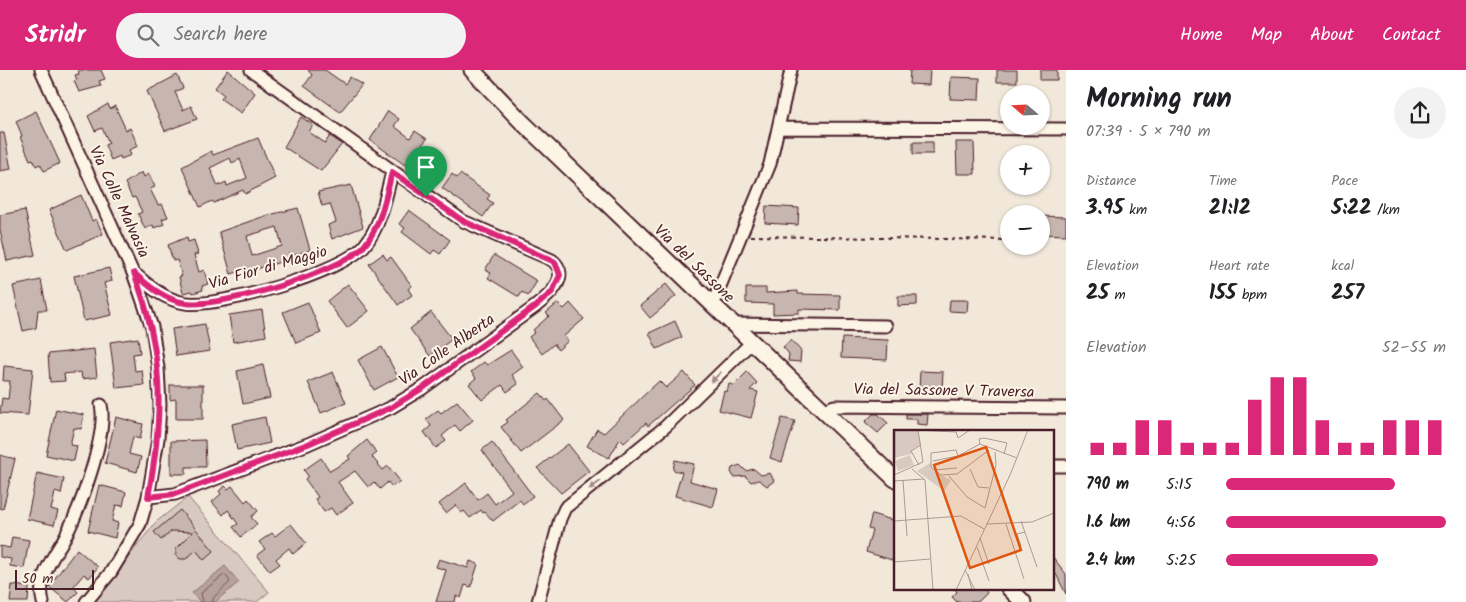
<!DOCTYPE html>
<meta charset="utf-8">
<style>
:root{--surface:#fff;--page:#f2f2f2;--text:#202124;--muted:#757577;--accent:#db2777}
body{margin:0;font-family:Kalam,sans-serif;background:var(--page);color:var(--text);height:100vh;display:flex;flex-direction:column;font-size:19px;white-space:nowrap}
*{box-sizing:border-box;margin:0}
p{font-size:16px;color:var(--muted)}
.icon{flex:none;width:28px;height:28px;fill:none;stroke:currentColor;stroke-width:2;stroke-linecap:round;stroke-linejoin:round}
.map{position:relative;flex:1;overflow:hidden}
.drawer{display:flex;flex-direction:column;background:var(--surface);width:400px}
.drawer>*{flex:none}
.needle{width:32px;rotate:289deg}
.fabs{position:absolute;left:1000px;top:15px;display:grid;gap:10px}
.fabs a{display:grid;place-items:center;width:50px;height:50px;border-radius:50%;background:var(--surface);box-shadow:0 1px 4px #0004;font-size:25px}
.scale{position:absolute;left:15px;bottom:12px;width:79px;box-sizing:border-box;padding-left:5px;border:2px solid #4a1f2b;border-top:0;font-size:14px;line-height:18px;white-space:nowrap;color:#4a1f2b;-webkit-text-stroke:4px #fcf5e5;paint-order:stroke}
.pin{position:absolute;display:grid;place-items:center;width:42px;height:42px;color:#fff;margin:-51px -21px;border-radius:50% 50% 50% 0;rotate:-45deg;box-shadow:0 0 5px #0007}
.pin .icon{rotate:45deg}
.round{display:grid;place-items:center;flex:none;width:52px;height:52px;border-radius:26px;background:var(--page)}
.summary{display:flex;align-items:center;justify-content:space-between;height:85px;padding:0 20px}
h1{font-size:28px;font-weight:700;line-height:38px}
.figures{display:grid;grid-template-columns:repeat(3,1fr);gap:8px;height:85px;padding:5px 20px}
.figures div{display:grid;align-content:center}
.figures b{font-size:21px;font-weight:700}
.figures small{font-size:14px;font-weight:400}
.figures p{font-size:14px}
.chart{height:140px;padding:10px 20px}
.chart p{display:flex;justify-content:space-between}
.chart svg{width:100%;height:90px;margin-top:5px;stroke:var(--accent);stroke-width:6}
ul{padding:0 20px;list-style:none;font-size:16px}
li{display:grid;grid-template-columns:80px 60px 1fr;align-items:center;height:38px}
li i{height:12px;border-radius:6px;background:var(--accent)}
header{display:flex;align-items:center;gap:30px;box-sizing:border-box;height:70px;padding:0 25px;background:var(--accent);color:#fff}
header strong{font-size:24px}
nav{display:flex;gap:28px;margin-inline-start:auto;font-size:18px}
.search{width:350px;height:45px;background:var(--page);display:flex;align-items:center;gap:12px;box-sizing:border-box;padding:0 18px;border-radius:28px;color:var(--muted);font-size:19px}
main{display:flex;flex:1;min-height:0}
.map>svg:first-child{display:block}
.green{fill:#d8cac0;stroke:#917476}
.water{fill:#b6a19c;stroke:#8b6d6f}
.lines{fill:none;stroke-linecap:round;stroke-linejoin:round}
.shore{stroke:#755358;stroke-width:1}
.building{fill:#c7b6af;stroke:#4a1f2b;fill-rule:evenodd}
.street-casing{stroke:#4a1f2b;stroke-width:15}
.secondary-casing{stroke:#4a1f2b;stroke-width:19}
.path{stroke:#4a1f2b;stroke-width:2;stroke-dasharray:4 4;stroke-linecap:butt}
.street{stroke:#fcf5e5;stroke-width:11}
.secondary{stroke:#fcf5e5;stroke-width:15}
.oneway{fill:#a38a88}
.route-casing{stroke:#fff;stroke-width:10}
.route{stroke:#db2777;stroke-width:6}
.labels{text-anchor:middle;dominant-baseline:central;stroke-width:4;stroke-linejoin:round;paint-order:stroke}
.street-label{font-size:16px;fill:#4a1f2b;stroke:#fcf5e5}
.inset-road{fill:none;stroke:#ae9894;stroke-width:1}
.view{fill:#e0560e;fill-opacity:0.15;stroke:#e0560e;stroke-width:2.5}
.inset-edge{fill:none;stroke:#4a1f2b;stroke-width:2.5}
</style>
<header>
<strong>Stridr</strong>
<div class="search"><svg class="icon" aria-label="search" viewBox="0 0 24 24"><circle cx="10" cy="10" r="6"/><path d="M15 15l6 6"/></svg>Search here</div>
<nav><a>Home</a><a>Map</a><a>About</a><a>Contact</a></nav>
</header>
<main>
<div class="map">
<svg width="1066" height="532" viewBox="0 0 1066 532">
<rect width="100%" height="100%" fill="#f1e8da"/>
<filter id="ink" filterUnits="userSpaceOnUse"><feTurbulence type="fractalNoise" baseFrequency=".02" numOctaves="2"/><feDisplacementMap in="SourceGraphic" scale="10" xChannelSelector="R" yChannelSelector="G"/><feConvolveMatrix kernelMatrix="1 2 1 2 8 2 1 2 1" color-interpolation-filters="sRGB"/></filter>
<g filter="url(#ink)">
<path class="green" d="M188,427L269,522L257,532H93L156,452Z"/>
<path class="water" d="M225,496L239,512L215,532H200L192,523Z"/>
<g class="lines">
<path class="shore" d="M203,532L201,523L225,504L230,512L214,527L212,532"/>
</g>
<path class="building" d="M78,0H101L105,9L99,11L101,16L79,22L74,11L77,10L75,5L79,4Z
M228,0L255,23L241,43L221,29L224,25L215,18Z
M308,0H325L345,14L350,7L362,15L340,42L304,16L312,5Z
M910,0H930L929,15L909,14Z
M997,0H1017V12H997Z
M1040,0H1057V10H1040Z
M177,5L183,18L175,22L178,29L183,40L191,36L197,49L165,61L147,21Z
M951,7L980,8L979,30L950,29Z
M108,34L110,39L115,36L126,60L130,58L138,76L129,80L131,85L121,89L120,86L111,90L105,75L109,73L102,58L95,61L88,46Z
M36,41L60,93L44,101L40,94L36,96L33,89L30,90L20,67L22,66L16,51Z
M388,41L399,49L394,56L410,68L415,61L427,69L405,95L370,70Z
M301,47L313,55L309,62L325,73L330,66L342,74L321,101L284,77Z
M0,63H4L11,99L0,101Z
M258,68L275,108L245,124L243,120L214,133L212,131L200,137L182,97L211,81L213,85ZM230,88L232,93L240,89L247,108L227,116L226,112L218,116L210,98Z
M913,72H933V84H913Z
M956,72H974L975,104H957Z
M142,102L144,107L149,104L155,117L150,119L158,135L162,134L168,147L162,149L164,154L154,158L153,155L145,159L138,144L142,142L135,127L132,128L125,113Z
M452,104L457,108L460,104L490,125L487,129L493,133L483,147L442,118Z
M351,115L363,157L332,169L328,155L336,152L330,134L322,136L318,122Z
M81,125L92,151L96,149L103,164L67,180L49,140Z
M766,136L799,138L798,155L765,153Z
M298,138L310,180L291,186L289,183L291,189L246,202L245,200L231,204L219,162L265,146ZM277,157L282,176L252,186L247,166Z
M25,140L35,185L7,191L0,160V145Z
M409,140L450,170L440,184L434,180L431,184L402,162L405,158L399,154Z
M1041,146L1066,147V165L1041,164Z
M187,167L188,172L194,170L198,184L194,185L199,202L204,200L208,214L202,216L203,220L193,223L192,221L183,223L179,207L182,206L177,190L173,191L168,175Z
M383,184L387,190L391,187L412,216L408,219L412,225L398,235L369,194Z
M494,185L537,211L528,226L522,222L519,227L488,208L491,203L485,200Z
M109,198L112,211L104,213L112,245L84,251L74,206Z
M41,210L47,240H38L36,258L23,261L13,216Z
M348,214L369,241L347,258L327,231Z
M666,214L676,226L650,248L640,236Z
M746,218H766V223L798,221V224L840,225V240L799,239V243L773,244V234L746,233Z
M898,226H917V235L898,236Z
M950,230H968L967,242L949,241Z
M308,232L321,263L296,273L283,242Z
M558,233L564,239L570,233L584,249L564,266L568,271L558,280L554,274L542,284L529,267L535,262L533,260L549,246L546,243Z
M262,240L266,266L233,272L229,245Z
M431,242L452,269L430,286L410,259Z
M675,251L682,267L657,279L649,263Z
M205,254L210,281L176,286L172,259Z
M138,268L140,283L133,284L135,301L142,300L144,315L116,318L110,272Z
M842,268L888,270L887,290L841,288Z
M791,270L801,281L800,292L788,291L789,284L783,277Z
M382,277L398,307L374,320L358,290Z
M94,279L97,307L82,309L81,302L64,304L65,311L50,312L48,284Z
M511,280L523,297L512,305L518,314L507,322L502,315L482,330L469,314L476,308L471,302L484,292L487,295Z
M263,295L270,328L243,334L237,301Z
M4,296L33,299L28,345L0,343L2,328L8,329L10,311H3Z
M920,301L943,302L942,320H919Z
M333,302L346,333L321,343L308,312Z
M684,302L695,315L648,356L646,353L624,373L620,369L609,388L587,376L597,359L604,363L659,311L666,318Z
M747,302L757,313L750,320L758,322L751,348L719,340L724,321L727,322L729,314L734,315Z
M170,315H203V349H176V329L170,330Z
M540,323L546,331L548,329L564,350L521,383L501,357L508,352L506,350Z
M457,331L473,350L460,361L455,355L442,366L446,371L436,378L424,362L431,356L426,349L438,340L441,343Z
M56,339L84,345L81,359L74,358L70,375L77,376L74,391L46,385Z
M873,344H878L888,353L878,363L865,352Z
M906,344H928L927,355L917,354V349H906Z
M116,347L143,354L140,369L133,367L129,384L141,387L137,402L105,393Z
M265,347L270,373L237,380L232,354Z
M782,348L795,351L782,392L770,388Z
M205,370L206,397H186V404H171V371Z
M367,370L377,383L372,387L383,400L388,396L400,411L392,417L388,412L380,419L374,412L368,417L355,401L338,412L353,433L336,445L331,438L324,442L315,429L318,427L305,409L308,406L304,400L321,388L330,401L350,389L348,386Z
M492,372L533,426L523,434L520,430L493,451L485,442L483,443L481,440L470,448L464,441L461,443L456,435L446,443L439,434L466,413L478,430L487,423L495,434L512,421L482,380Z
M568,374L589,401L561,423L537,398Z
M0,385L15,389L3,439L0,438Z
M675,390L694,394L690,411L718,419L713,437L675,426L682,402L673,400Z
M740,395L746,401L754,399L761,405L770,403L774,411L767,416L759,410L751,412L745,406L734,407L731,402L732,398Z
M37,403L64,409L61,424L55,422L53,432L51,439L58,441L54,455L27,449Z
M99,415L126,422L123,436L116,435L112,451L118,453L115,468L88,461Z
M225,416L228,419L232,416L245,432L248,429L258,441L251,447L257,454L241,467L233,457L238,454L228,440L223,445L212,432L221,424L219,421Z
M180,440L214,481L204,490L196,480L186,489H180L176,485V479L193,462L172,461L161,470L154,462Z
M872,444L895,451V491L866,482L872,460L868,459Z
M291,454L306,473L293,484L289,478L276,489L280,494L270,501L257,485L265,479L259,472L272,463L275,466Z
M12,467L29,470L24,498L10,496L11,489L0,487V476L10,478Z
M77,479L98,497L89,508L84,504L73,517L78,522L68,532L49,517L50,515Z
M1052,486L1066,504V524L1056,504L1052,507Z
M439,489L468,498L470,491L478,494L471,517L465,515L461,528L456,526L455,532H436L446,500L436,497Z
M12,515L29,517L28,532H10Z
M954,518H983L987,523L978,532H957L952,527L957,522Z"/>
<g class="lines">
<g class="street-casing">
<path id="street" d="M41,0L133,203L152,257L158,298L160,335L158,369L148,427L140,454L111,502L86,532
M779,58L1066,59
M136,205C151,218 166,230 186,233C220,238 342,202 364,176C381,156 386,126 392,102
M712,236L770,94L791,0
M731,254L886,256
M823,341L834,336L1066,338
M1052,396H1066
M148,427L175,424L308,374L390,338L423,318L536,236C549,226 572,206 552,190L463,151L251,0
M43,532C36,506 55,486 66,465C80,438 108,364 101,335
M538,532L560,449L565,438L665,357L751,273"/>
</g>
<g class="secondary-casing">
<path id="secondary" d="M472,0L521,51L895,409
M1009,518L1023,532"/>
</g>
<path class="path" d="M751,166L1009,170"/>
<use href="#street" class="street"/>
<use href="#secondary" class="secondary"/>
</g>
<defs><path id="oneway-solid" d="M-6-.8H1V-3.2L6.5 0L1 3.2V.8H-6Z" transform="scale(1.25)"/></defs>
<g class="oneway">
<use href="#oneway-solid" transform="translate(716 307) rotate(135)"/>
<use href="#oneway-solid" transform="translate(595 415) rotate(144)"/>
</g>
</g>
<g class="lines" filter="url(#ink)">
<g class="route-casing">
<path id="route" d="M392,102L463,151L555,192L560,205L552,222L536,236L423,318L390,338L308,374L175,424L148,427C164,346 164,281 134,203C149,216 164,230 186,233C220,238 342,202 364,176C381,156 386,126 392,102Z"/>
</g>
<use href="#route" class="route"/>
</g>
<g class="labels">
<g class="street-label">
<text transform="translate(119 132) rotate(65)">Via Colle Malvasia</text>
<text transform="translate(694 194) rotate(44)">Via del Sassone</text>
<text transform="translate(268 198) rotate(-16)">Via Fior di Maggio</text>
<text transform="translate(447 280) rotate(-35)">Via Colle Alberta</text>
<text transform="translate(944 321) rotate(1)">Via del Sassone V Traversa</text>
</g>
</g>
<g transform="translate(894 360)">
<rect width="160" height="160" fill="#f1e8da"/>
<path d="M0,0H24L27,15L19,19L17,24L0,28ZM16,25L20,35L4,41L1,31ZM36,33L41,42L57,50L50,61L23,41Z" fill="#d8cac0"/>
<path class="inset-road" d="M24,0L62,2L64,8L76,0M86,14L85,9L90,8L113,13L110,24M64,26L62,20L37,23V37L47,45L63,44L95,20M39,31L64,26L86,14L123,28M25,35L17,21L27,15M18,39L31,50L39,160M76,39L84,57L95,58M40,40L63,38M0,45L29,32L24,0M55,46L73,67L91,78L102,35L101,22M9,50L13,106M0,51L30,49M0,91L67,86L90,99M127,91L143,137M93,94L138,92L160,83M112,94L130,149M86,108L95,134M127,116L123,104L131,102M83,117L95,151M0,132L36,129M71,140L81,160M74,144L78,160M62,160L116,45L134,0"/>
<path class="view" d="M92,17L127,120L76,138L40,35Z"/>
<rect width="160" height="160" class="inset-edge"/>
</g>
</svg>
<div class="fabs">
<a><svg class="needle" viewBox="-14 -14 28 28"><path d="M0-13l5 13h-10z" fill="#e53935"/><path d="M0 13l5-13h-10z" fill="#757577"/></svg></a>
<a>+</a>
<a>−</a>
</div>
<div class="scale">50 m</div>
<div class="pin" style="left:426px;top:127px;background:#1e9e55"><svg class="icon" aria-label="arrive" viewBox="0 0 24 24"><path d="M6 21V4h12l-3 4 3 4H6"/></svg></div>
</div>
<section class="drawer">
<div class="summary"><div><h1>Morning run</h1><p>07:39 · 5 × 790 m</p></div><a class="round"><svg class="icon" aria-label="share" viewBox="0 0 24 24"><path d="M12 15V3M7 8l5-5 5 5M5 13v7h14v-7"/></svg></a></div>
<div class="figures">
<div><p>Distance</p><b>3.95<small> km</small></b></div>
<div><p>Time</p><b>21:12</b></div>
<div><p>Pace</p><b>5:22<small> /km</small></b></div>
</div>
<div class="figures">
<div><p>Elevation</p><b>25<small> m</small></b></div>
<div><p>Heart rate</p><b>155<small> bpm</small></b></div>
<div><p>kcal</p><b>257</b></div>
</div>
<div class="chart"><p><span>Elevation</span>52–55 m</p>
<svg viewBox="0 0 160 44" preserveAspectRatio="none"><path d="M5 44V38M15 44V38M25 44V27M35 44V27M45 44V38M55 44V38M65 44V38M75 44V17M85 44V6M95 44V6M105 44V27M115 44V38M125 44V38M135 44V27M145 44V27M155 44V27"/></svg>
</div>
<ul>
<li><b>790 m</b>5:15<i style="width:77%"></i></li>
<li><b>1.6 km</b>4:56<i style="width:100%"></i></li>
<li><b>2.4 km</b>5:25<i style="width:69%"></i></li>
</ul>
</section>
</main>
